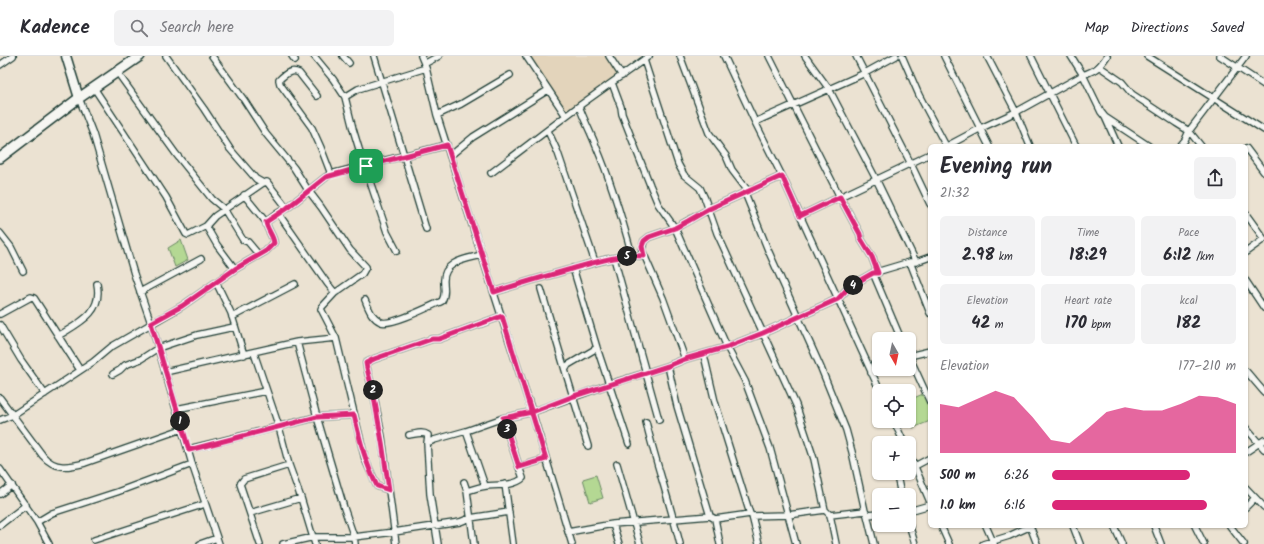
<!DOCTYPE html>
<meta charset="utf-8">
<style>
:root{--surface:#fff;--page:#f2f2f3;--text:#2b2b33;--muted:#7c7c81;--line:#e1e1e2;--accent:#db2777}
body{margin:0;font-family:Kalam,sans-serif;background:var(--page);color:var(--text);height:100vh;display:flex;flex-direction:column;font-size:15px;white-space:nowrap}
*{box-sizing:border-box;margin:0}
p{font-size:13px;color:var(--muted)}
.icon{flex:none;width:22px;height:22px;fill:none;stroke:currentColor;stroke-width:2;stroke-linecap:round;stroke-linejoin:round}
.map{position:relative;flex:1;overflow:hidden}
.drawer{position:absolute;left:928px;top:88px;width:320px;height:384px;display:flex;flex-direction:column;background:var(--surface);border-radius:6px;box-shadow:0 1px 3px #0004}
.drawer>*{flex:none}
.needle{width:26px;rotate:171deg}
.controls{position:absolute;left:872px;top:276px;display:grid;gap:8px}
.controls a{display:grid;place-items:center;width:44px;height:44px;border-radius:6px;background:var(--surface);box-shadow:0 1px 3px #0004;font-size:20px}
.pin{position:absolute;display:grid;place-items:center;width:34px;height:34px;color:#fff;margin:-17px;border-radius:8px;box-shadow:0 2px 6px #0006}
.km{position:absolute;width:20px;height:20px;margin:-10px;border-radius:50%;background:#222;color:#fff;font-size:11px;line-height:20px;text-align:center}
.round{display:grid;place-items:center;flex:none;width:42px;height:42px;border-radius:6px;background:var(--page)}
.summary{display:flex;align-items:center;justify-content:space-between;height:68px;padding:0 12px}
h1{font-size:22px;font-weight:700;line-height:30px}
.figures{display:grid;grid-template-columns:repeat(3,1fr);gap:6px;height:68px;padding:4px 12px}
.figures div{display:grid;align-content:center;border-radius:6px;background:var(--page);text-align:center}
.figures b{font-size:17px;font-weight:700}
.figures small{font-size:11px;font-weight:400}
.figures p{font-size:11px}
.chart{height:112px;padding:8px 12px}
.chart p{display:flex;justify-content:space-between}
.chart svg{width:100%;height:72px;margin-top:4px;fill:var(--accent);opacity:.7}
ul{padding:0 12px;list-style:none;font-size:13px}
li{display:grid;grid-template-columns:64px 48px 1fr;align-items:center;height:30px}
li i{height:10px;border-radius:5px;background:var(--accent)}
header{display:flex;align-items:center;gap:24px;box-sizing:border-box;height:56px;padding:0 20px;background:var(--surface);border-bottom:1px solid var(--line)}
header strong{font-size:19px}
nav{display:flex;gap:22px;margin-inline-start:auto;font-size:14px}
.search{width:280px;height:36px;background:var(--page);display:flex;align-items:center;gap:10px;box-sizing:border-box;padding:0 14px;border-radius:6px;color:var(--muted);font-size:15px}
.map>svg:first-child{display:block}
.built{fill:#e3d4bb}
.green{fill:#b4d893;stroke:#6a8a64}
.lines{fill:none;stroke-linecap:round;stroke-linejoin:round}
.street-casing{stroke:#1f3d34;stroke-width:8}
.secondary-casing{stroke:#1f3d34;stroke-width:11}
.primary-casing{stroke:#1f3d34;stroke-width:12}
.street{stroke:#f6f6f2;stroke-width:5.5}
.secondary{stroke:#f6f6f2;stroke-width:8}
.primary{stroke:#f6f6f2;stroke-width:9}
.route-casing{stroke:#fff;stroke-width:8}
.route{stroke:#db2777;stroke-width:5}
</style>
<header>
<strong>Kadence</strong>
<div class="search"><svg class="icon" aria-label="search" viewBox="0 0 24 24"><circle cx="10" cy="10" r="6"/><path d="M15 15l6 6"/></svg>Search here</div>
<nav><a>Map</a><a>Directions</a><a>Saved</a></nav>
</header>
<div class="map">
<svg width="1264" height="488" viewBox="0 0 1264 488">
<rect width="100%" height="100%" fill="#ebe2d2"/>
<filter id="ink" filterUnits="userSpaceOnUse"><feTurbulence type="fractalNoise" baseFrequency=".025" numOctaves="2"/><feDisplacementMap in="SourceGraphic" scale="8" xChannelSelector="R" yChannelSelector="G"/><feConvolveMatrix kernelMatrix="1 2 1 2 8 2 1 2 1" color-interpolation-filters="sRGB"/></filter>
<g filter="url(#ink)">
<path class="built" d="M527,0H608L620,19L567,57Z"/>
<path class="green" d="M181,184L188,204L175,211L168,192Z
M923,338L930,353V365L913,372L909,363V344Z
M596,419L603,442L590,446L583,423Z"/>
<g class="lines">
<g class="street-casing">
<path id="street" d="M166,0L204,53L230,93L256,123L263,127L267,126L287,152
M212,0L244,44L266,78L294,112L308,134L321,151L350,194L366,211L362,218L335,237L322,251L321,253L336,282L365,403L377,430L389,434
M292,0L295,4
M314,0L333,23L345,41
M343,0L349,7
M374,0L426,173
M421,0L426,12L437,59L532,356L572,488
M526,0L566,60
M609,0L622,20
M680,0L709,77L726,100L732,114L748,135
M724,0L755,66L782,120L880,335
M769,0L840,141L860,178L861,183L872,201L878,217
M805,0L829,33L876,123L916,206
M856,0L910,106L930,148
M902,0L919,39L946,90
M944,0L989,90
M987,0L1016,56L1030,90
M1031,0L1076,90
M1071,0L1083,19L1101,56L1105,61L1118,90
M1147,0L1264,74
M1220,0L1264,29
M644,4L678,108L684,119L700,132L705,143L717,177L796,349L814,403L825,454
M424,8L439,0
M0,9L13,0
M1100,11L1122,26L1132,38L1176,67L1189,75L1201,90
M117,16L176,98L212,143L224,153L243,184L248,186L259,199
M612,27L621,51L622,58L650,129L658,148L675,172L727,291L745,325L770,392L796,488
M94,32L166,141L186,178L188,179L206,170L215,160L263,127
M317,40L299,17C291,13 285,18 279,24L280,28L312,72L321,92L331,118
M79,42L93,78L134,218L151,267L192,408L219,488
M579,50C584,64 591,77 596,90C611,125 622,162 632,199
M437,59L461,48L510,19
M1105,61L1149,90
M755,66L865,17L896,0
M548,75L558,97L595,206
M947,90L981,72L1016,56L1083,19C1096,14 1099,12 1107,0
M1180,90L1185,84L1189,75L1246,0
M1246,92L1264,116
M450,100L473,81L548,34
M491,117L579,50L649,0
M745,137L768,194L821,312L846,374L852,396L865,455
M1246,158L1264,183
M800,160L930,98
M266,166L278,157
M206,170L217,189L235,213
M0,177L11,191L23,215
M397,195L387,176L359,93L353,73L345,41L358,33L426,12
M1246,196L1264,183
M614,202L659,364
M910,206L930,257
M573,212L597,292L629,388
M873,217L901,283
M1246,225L1264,252
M216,226L231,257L244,299
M541,233L565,314
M140,236L201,203
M494,236C519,228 543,221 568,214C593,207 619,198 644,200
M335,237L327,227L278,157L287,152L326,121L331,118L447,89
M365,244C369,253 371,261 381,266C391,270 431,250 442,245C446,238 444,234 444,227C442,205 466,203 482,199
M0,258L31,241L34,242L80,314
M232,261L295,228
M0,269L21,304L45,338
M58,280C79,267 103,257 97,228
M297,286L317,361L344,452L354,481L355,488
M254,297L279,371L289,409L301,442L315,488
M704,299L715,346L750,458
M909,300L930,346
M909,300L930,295
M685,303L663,242L642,194L644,185L649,181L675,172L709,153L782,120
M668,310L677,350L710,460
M1246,315L1264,336
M165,316L297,286L336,282
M871,317L879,313
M113,318L120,314L125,309L141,303L158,292L197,279L234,271
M0,342L43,400C55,414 69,411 85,407L182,373
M176,353L266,335
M503,362L519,411
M0,364L13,359L93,306L111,291L182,250L235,213L266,195L274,187C273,179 267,174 266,166L244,139
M894,365L904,387
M646,366C656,407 670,447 680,488
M1246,372L1264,393
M466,375L485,430
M409,379C416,378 422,375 428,379L427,387
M588,390L565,314L568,309L597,292
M189,393L317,361L354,359
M1246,396L1264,384
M909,397L930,446
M617,408L640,488
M915,410L930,402
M0,413L37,466L49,488
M897,420L901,439
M464,426L467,435L474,488
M505,428L513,488
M1246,432L1264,451
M467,435C473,433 480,431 486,430C497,429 515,430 523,422L519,411L546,403
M0,438L12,429
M1246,451L1255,442
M909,455L930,449
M250,457L301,442
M830,459L836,488
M867,459L874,488
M752,460L759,488
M715,463L720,488
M37,466L52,457L117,436L192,408
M613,468L619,488
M909,468L915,488
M0,469L26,449
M941,470L949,488
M986,470L994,488
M1030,470L1037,488
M1073,470L1080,488
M1114,470L1122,488
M1154,470L1161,488
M1195,470L1204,488
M1230,470L1244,488
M568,476L613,468L710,460L715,463L750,458L752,460L788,459L825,454L830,459L865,455L867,459L879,458
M94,484L205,448
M200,488L217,482
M260,488L240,428L244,423L289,409
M283,488L314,481H354L394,476L460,466L470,462L509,456
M396,488L382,381L373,335L368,317L366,307L374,303L432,283H439L502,260
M438,488L430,438L427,387L434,384L466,375L503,362L532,356L610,328L668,310L685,303L727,291L763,277L838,243L850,230L873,217L910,206H916L930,201
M983,488L1009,480L1031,470"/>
</g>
<g class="secondary-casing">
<path id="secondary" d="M66,0L79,42"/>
</g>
<g class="primary-casing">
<path id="primary" d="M0,102L79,42L140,0"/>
</g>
<use href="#street" class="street"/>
<use href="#secondary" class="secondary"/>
<use href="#primary" class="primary"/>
</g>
</g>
<g class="lines" filter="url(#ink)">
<g class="route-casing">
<path id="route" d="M366,110L326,121L287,152L266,166C267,174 273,179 274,187L266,195L235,213L182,250L151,267L189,394L317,361L354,359C360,384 365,406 377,430L389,434C385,403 380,372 374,341C372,329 368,319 366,307L374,303L432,283H439L502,260L546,403L519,411L503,362L532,356L574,340L668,310L685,303L727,291L763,277L838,243L850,230L873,217H878L872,201L861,183L860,178L840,141L800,160L782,120L709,153L688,165L675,172L649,181L644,185L642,190L644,200C619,198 592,207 568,214C543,221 519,228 494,236L447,89L366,110"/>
</g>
<use href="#route" class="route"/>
</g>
</svg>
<div class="controls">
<a><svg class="needle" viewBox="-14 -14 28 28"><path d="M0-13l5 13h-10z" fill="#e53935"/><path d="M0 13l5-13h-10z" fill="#7c7c81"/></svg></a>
<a><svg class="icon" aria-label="locate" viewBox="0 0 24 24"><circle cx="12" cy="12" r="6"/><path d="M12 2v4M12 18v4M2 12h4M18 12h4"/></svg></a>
<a>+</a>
<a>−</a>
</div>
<div class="pin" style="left:366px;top:110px;background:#1e9e55"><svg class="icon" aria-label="arrive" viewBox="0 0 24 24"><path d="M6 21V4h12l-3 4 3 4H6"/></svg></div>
<b class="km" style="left:180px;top:365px">1</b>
<b class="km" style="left:373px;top:334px">2</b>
<b class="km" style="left:507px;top:373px">3</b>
<b class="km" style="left:853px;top:229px">4</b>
<b class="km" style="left:627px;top:200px">5</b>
<section class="drawer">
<div class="summary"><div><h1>Evening run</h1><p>21:32</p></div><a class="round"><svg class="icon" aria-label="share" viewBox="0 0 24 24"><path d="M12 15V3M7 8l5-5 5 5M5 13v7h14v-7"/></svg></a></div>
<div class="figures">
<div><p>Distance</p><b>2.98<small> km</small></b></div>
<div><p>Time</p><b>18:29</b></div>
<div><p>Pace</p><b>6:12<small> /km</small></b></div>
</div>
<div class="figures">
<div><p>Elevation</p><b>42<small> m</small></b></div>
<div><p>Heart rate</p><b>170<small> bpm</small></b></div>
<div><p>kcal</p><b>182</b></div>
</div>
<div class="chart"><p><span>Elevation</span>177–210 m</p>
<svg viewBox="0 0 160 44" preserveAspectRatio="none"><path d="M0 44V14L10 16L20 11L30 6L40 10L50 22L60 36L70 38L80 29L90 19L100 16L110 18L120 18L130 14L140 9L150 10L160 14V44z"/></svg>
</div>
<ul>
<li><b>500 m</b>6:26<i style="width:75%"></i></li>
<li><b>1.0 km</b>6:16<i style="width:84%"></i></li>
</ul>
</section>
</div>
